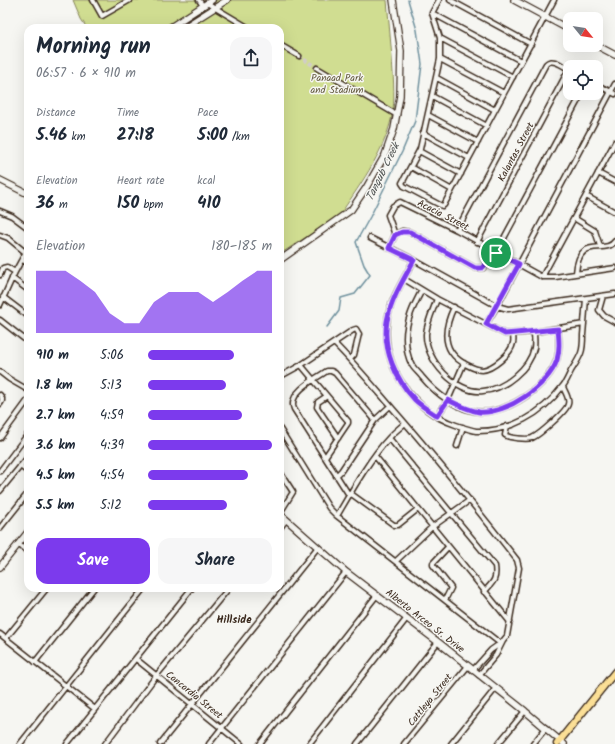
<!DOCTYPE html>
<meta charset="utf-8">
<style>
:root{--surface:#fff;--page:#f6f6f7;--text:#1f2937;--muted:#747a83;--accent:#7c3aed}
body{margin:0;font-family:Kalam,sans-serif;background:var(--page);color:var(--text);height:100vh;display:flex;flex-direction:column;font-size:15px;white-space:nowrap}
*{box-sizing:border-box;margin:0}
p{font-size:13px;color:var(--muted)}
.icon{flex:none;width:22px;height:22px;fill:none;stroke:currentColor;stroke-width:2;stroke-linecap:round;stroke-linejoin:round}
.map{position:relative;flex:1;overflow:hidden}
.drawer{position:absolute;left:24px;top:24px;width:260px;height:568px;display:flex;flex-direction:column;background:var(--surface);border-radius:12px;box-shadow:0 4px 16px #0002}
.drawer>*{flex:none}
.needle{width:26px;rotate:120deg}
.buttons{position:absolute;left:563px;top:12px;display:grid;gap:8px}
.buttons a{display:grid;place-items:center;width:40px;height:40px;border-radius:8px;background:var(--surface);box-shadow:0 4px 16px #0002;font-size:20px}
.pin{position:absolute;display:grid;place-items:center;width:34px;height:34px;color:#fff;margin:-17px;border:2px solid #fff;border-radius:50%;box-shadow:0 1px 4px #0007}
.round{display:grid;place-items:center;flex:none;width:42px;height:42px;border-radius:12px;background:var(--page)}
.summary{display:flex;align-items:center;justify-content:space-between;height:68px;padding:0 12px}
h1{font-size:22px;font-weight:600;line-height:30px}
.figures{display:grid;grid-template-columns:repeat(3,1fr);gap:6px;height:68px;padding:4px 12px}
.figures div{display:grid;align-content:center}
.figures b{font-size:17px;font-weight:600}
.figures small{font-size:11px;font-weight:400}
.figures p{font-size:11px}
.chart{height:112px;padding:8px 12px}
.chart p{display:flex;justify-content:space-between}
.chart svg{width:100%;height:72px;margin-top:4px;fill:var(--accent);opacity:.7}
.action{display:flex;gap:8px;margin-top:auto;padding:8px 12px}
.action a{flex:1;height:46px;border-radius:12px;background:var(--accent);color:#fff;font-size:16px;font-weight:600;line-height:46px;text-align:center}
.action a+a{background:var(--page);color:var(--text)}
ul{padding:0 12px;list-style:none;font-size:13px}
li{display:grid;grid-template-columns:64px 48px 1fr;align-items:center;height:30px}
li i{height:10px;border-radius:5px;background:var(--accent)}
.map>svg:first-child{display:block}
.green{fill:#d0dd91;stroke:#868458}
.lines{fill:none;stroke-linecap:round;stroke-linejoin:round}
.stream{stroke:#6e909d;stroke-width:1.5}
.street-tunnel{stroke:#d1cdc8;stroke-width:4;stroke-dasharray:4 2;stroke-linecap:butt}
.street-casing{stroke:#3b2a1e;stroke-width:7}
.secondary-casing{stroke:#3b2a1e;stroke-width:8}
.primary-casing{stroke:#3b2a1e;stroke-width:9}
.street{stroke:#f6f6f2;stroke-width:4}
.secondary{stroke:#f6f6f2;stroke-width:5.5}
.primary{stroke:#fbdf96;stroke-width:6}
.route-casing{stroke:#fff;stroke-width:8}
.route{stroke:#7c3aed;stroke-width:5}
.labels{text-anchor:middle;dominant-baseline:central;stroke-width:3;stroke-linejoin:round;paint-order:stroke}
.park-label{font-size:10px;fill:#60573b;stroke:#f6f6f2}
.street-label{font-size:10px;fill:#3b2a1e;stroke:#f6f6f2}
.water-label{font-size:11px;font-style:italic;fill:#505453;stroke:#f6f6f2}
.neighbourhood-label{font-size:11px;font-weight:bold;fill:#3b2a1e;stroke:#f6f6f2}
</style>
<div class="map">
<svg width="615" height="744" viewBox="0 0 615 744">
<rect width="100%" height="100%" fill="#f6f6f2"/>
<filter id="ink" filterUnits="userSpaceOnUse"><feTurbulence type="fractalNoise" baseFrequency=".025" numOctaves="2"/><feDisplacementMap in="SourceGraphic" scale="8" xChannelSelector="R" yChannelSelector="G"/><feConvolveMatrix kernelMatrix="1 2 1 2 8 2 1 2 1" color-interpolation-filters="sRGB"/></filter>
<g filter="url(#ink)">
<path class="green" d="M73,0H387C389,19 390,39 392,58C393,75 395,93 393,110C387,148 362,182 341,213L337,217L280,254V28H87L81,19Z"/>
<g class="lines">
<path class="stream" d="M327,327L339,311L341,298L355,294L370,275L364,265L356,242L370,217L402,152L415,121L422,64L417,30L408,0"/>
<path class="street-tunnel" d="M299,56L317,68"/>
<g class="street-casing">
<path id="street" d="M93,0L102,16L130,0
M199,0L203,6
M439,0L432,13L440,38V59L420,149L402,183L404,186L442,206L444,205L452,190L554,0
M450,0L531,44
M207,3L249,28
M432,13L521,61
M440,38L513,77
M280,45L299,56
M440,59L504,93
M317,68L397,115
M437,78L495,110
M596,84L615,94
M432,96L487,126
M428,115L478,142
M423,133L469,158
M419,151L461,174
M411,167L452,190
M598,173L615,182
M586,196L615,212
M0,211L12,216L28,228
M574,218L595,231L600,246
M457,230L546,64C552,57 563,66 570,70
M0,235L8,238L25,252
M395,235L402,231L410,232L475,268H483L496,253L582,93
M370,238L414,260L497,306L508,309L615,294
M477,242L569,69
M389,248L395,235L388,215L393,206L400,202L457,230L542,277H555L615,268
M22,259L28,264
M414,260C404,279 389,301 387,323C382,368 414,411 456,425C462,427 470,430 476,431C510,432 542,414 562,387C566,383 568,377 571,371C574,366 579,359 581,353C583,348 583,341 583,335C584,323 585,311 586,299
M576,273C579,233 605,256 615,241
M0,275L3,268L7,267L15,272
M542,277L615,142
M12,278L28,290
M404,279L437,299L505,334L534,332L584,324
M422,290C414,305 406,320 406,338C406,347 408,358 412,365C414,369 419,373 422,377C436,394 457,410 480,412C507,414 550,385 557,359C560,349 559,340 558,329
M603,296L599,310L604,316L615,322
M3,297L28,316
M437,299C433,310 427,322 426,334C425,360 456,394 483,391C504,390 530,368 534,348C535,343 534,337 534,332
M0,305L15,272L28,248
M454,307C443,330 441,352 467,365C471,367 477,370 482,370C493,369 511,354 513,343C514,340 513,337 513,334
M0,320L28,342
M486,324L497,306L615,84
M334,343C355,364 374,387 393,409C436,458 477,509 517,560L519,568L507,636L503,641L496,655L479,675
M301,365L348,421V423L325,457
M0,372L9,379L28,390
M280,379L281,376L301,365L353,330L356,329L359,334L354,355L350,359
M0,395L2,398V401L0,404
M327,396L318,402L317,407L338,438
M437,416L448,400L464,363
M507,426L505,435C509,438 527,440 532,438C539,435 567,411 568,404C570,399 565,392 563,387
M280,429L329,508L337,516L501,644
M0,438L28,400
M389,438L495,566C497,580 493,582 484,592
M457,446L463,427
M375,456L510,622
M20,466L28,472
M0,471L28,434
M280,472L293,492L280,513
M336,476L341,471L375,420L390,406
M0,491L28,457
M350,493L394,525H398L418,509
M349,495L294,409C287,393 316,378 327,371H331L335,373L375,420
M337,516C351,492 370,458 389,438C394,432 400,428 405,423
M0,528L28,493
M280,528L286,520
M18,544L28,552
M396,561L432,527L470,500
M445,600L451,588L433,565V563L448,547
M0,634L95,709
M6,638L47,588
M136,659L241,744
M35,662L94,588
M473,670L491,650L501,643
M20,744L144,588
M67,744L192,588
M105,744L156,676L229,588
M160,744L318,547
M209,744L346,572
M260,744L377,595
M309,744L407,618
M357,744L438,642
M404,744L468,666
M451,744L496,688
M498,744L525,711
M533,744L546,728"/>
</g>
<g class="secondary-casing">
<path id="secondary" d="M514,0L570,30
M169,28L212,0
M183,28L227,0
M596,45L615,55
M0,180L28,194
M280,260L351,210L366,188L385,155L394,129L400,96L401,51L393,0
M280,514L346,572L438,642L525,711L564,744
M0,567L28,532"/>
</g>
<g class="primary-casing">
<path id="primary" d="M557,744L615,672"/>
</g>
<use href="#street" class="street"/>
<use href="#secondary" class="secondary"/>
<use href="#primary" class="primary"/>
</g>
</g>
<g class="lines" filter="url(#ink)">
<g class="route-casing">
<path id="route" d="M402,232H410L475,268H482L496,253L519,264L486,324L505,334L558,329C559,340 560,349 557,360C549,385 506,415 479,412C468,410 458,405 448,400L437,416C430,411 421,406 415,400C396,380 382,349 387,321C391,299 404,279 414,260L389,248L395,235Z"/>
</g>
<use href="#route" class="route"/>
</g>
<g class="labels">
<g class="park-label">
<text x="337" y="78">Panaad Park<tspan x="337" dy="12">and Stadium</tspan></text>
</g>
<g class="street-label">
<text transform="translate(516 152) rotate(-62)">Kalantas Street</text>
<text transform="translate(443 215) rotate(27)">Acacia Street</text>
<text transform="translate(425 621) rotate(38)">Alberto Arceo Sr. Drive</text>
<text transform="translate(194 695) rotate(39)">Concordia Street</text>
<text transform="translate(430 700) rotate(-51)">Cattleya Street</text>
</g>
<g class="water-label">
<text transform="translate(383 172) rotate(-64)">Tangub Creek</text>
</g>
<g class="neighbourhood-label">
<text x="234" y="620">Hillside</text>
</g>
</g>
</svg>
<div class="buttons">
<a><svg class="needle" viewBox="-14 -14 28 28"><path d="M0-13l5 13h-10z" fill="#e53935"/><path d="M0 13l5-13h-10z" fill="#747a83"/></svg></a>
<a><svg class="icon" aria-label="locate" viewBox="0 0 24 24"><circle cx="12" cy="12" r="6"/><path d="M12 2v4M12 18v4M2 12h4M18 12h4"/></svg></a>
</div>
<div class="pin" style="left:496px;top:253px;background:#1e9e55"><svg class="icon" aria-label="arrive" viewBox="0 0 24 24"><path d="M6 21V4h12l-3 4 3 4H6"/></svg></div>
<section class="drawer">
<div class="summary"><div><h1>Morning run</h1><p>06:57 · 6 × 910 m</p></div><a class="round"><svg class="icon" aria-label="share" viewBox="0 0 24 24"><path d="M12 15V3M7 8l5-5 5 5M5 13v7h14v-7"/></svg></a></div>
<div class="figures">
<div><p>Distance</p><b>5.46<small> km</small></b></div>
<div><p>Time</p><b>27:18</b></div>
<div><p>Pace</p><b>5:00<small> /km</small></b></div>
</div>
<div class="figures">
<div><p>Elevation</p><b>36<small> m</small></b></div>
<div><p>Heart rate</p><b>150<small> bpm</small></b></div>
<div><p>kcal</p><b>410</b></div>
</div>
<div class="chart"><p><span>Elevation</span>180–185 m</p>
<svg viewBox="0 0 160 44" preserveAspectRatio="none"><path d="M0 44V6L10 6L20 6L30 12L40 19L50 32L60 38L70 38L80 25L90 19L100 19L110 19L120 25L130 19L140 12L150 6L160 6V44z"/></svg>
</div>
<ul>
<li><b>910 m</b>5:06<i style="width:69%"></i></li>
<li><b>1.8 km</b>5:13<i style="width:63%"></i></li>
<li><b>2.7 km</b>4:59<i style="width:76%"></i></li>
<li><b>3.6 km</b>4:39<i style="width:100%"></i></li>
<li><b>4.5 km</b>4:54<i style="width:81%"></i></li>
<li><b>5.5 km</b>5:12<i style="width:64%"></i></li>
</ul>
<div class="action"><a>Save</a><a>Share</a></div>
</section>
</div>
